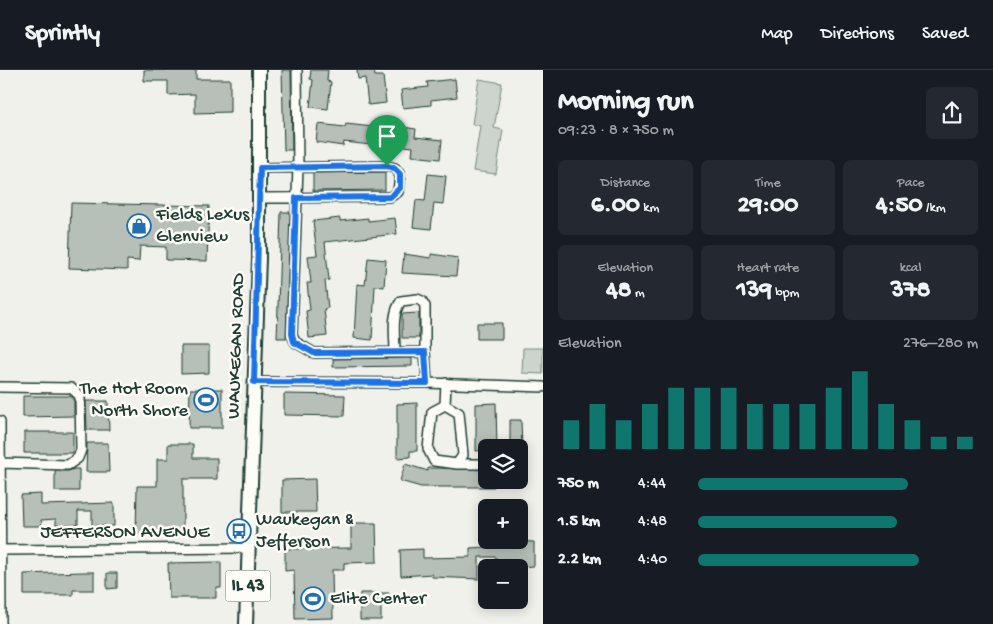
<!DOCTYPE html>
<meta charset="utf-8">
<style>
:root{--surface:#171b24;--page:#242831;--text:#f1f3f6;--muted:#9ea1a6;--line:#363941;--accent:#0f766e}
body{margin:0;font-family:"Gochi Hand",sans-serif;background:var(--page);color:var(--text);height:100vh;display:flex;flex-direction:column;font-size:19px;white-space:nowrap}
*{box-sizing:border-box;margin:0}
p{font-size:16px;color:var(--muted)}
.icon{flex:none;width:28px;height:28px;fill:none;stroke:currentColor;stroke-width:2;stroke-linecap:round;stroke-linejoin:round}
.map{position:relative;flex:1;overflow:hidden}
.sheet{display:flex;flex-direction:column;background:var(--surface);width:450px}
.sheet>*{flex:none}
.fabs{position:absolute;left:478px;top:369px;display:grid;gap:10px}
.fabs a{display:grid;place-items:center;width:50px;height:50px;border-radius:8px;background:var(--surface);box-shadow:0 2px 12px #0003;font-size:25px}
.pin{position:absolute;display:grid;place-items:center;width:42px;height:42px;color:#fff;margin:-51px -21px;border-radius:50% 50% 50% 0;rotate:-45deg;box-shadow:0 0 5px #0007}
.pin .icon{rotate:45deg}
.round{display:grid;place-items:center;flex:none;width:52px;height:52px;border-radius:8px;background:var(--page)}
.summary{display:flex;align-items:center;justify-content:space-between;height:85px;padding:0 15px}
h1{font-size:28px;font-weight:700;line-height:38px}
.metrics{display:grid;grid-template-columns:repeat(3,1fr);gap:8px;height:85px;padding:5px 15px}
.metrics div{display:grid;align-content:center;border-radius:8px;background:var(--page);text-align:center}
.metrics b{font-size:25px;font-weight:700}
.metrics small{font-size:14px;font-weight:400}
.metrics p{font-size:14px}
.chart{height:140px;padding:10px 15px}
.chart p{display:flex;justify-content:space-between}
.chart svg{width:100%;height:90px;margin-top:5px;stroke:var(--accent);stroke-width:6}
ul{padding:0 15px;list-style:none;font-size:16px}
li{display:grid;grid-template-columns:80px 60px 1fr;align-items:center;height:38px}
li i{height:12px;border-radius:6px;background:var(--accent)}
header{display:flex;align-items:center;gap:30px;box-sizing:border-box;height:70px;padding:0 25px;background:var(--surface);border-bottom:1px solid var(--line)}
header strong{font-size:24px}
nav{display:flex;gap:28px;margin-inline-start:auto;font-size:18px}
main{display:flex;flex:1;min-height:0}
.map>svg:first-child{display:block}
.green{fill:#cdd3cd;stroke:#768880}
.building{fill:#b6bfb8;stroke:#1f3d34}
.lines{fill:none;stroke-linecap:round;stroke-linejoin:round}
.street-casing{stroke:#1f3d34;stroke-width:12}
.primary-casing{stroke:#1f3d34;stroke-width:16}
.street{stroke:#fdfcf7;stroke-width:9}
.primary{stroke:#fdfcf7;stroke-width:12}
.route-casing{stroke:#fff;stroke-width:10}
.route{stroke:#1a73e8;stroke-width:6}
.labels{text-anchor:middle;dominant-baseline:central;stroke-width:5;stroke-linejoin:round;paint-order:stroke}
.shield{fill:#fdfcf7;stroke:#62766e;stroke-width:1}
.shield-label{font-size:18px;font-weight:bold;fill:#1f3d34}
.poi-label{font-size:19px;fill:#1f3d34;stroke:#fdfcf7;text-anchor:start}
.street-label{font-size:19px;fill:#1f3d34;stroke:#fdfcf7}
</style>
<header>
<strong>Sprintly</strong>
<nav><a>Map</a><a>Directions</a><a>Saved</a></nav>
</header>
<main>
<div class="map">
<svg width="543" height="554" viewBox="0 0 543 554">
<rect width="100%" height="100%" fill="#f0f1eb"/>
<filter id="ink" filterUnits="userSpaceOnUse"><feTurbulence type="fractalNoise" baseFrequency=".02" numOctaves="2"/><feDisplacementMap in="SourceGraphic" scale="10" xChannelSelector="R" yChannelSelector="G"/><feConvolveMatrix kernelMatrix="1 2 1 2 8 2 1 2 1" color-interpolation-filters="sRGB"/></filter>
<g filter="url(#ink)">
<path class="green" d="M479,9L502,13L494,58L503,60L496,104L473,101L480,56L472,54Z
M523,278H543V304L522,303Z"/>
<path class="building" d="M144,0H196V9H230V42L195,43V24L168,25V11H144Z
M282,0H291L292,80H284Z
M311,0H328L327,11L331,12L328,39L310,37L313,10L310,9Z
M357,0H374L375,6H383L386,33L368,35L365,8L358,9Z
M455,9L457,27L431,30V35L403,38L401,20L428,17L427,12Z
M318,54L345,57L346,54L373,57L371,75L344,72L343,76L316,72Z
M389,55L416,59L415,67L442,70L440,89L412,86L413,77L387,74Z
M385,102V120L313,121V103Z
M428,104L446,106L443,134L434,133L431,159L413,157L416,130L425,131Z
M71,133L209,136L207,191L166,190V177L140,176L139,191L127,190V200L69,198Z
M281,142H290L286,268H277Z
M340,148V151L368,148V151L395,148L397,164L325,172L329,210L325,211L328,238L324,239L327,266L309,268L306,241L310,240L307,213H311L308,186L317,185L313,151Z
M404,184L431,188V184L458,188L456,206L402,203Z
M368,188L386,190L384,217L375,216L372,270L354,268L357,214L365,215Z
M419,243V268H402V244Z
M477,253H502V269H477Z
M181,276H209V303L181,304Z
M412,288V296L333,297V289Z
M190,319H222V358H189Z
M284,324L345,325L344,346L284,345Z
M23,326H70L74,331V346L23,347Z
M86,331H108L109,360H87Z
M417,333V381H410V387L397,388V334Z
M496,333L497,378L476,381V334Z
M510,350H521L522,378H510Z
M24,362H73V383H24Z
M87,373H108L109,402H86Z
M168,374H193V388H217V409H183V464H136L137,416H157V389H168Z
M405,394L428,401V398H440L486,400V410H494V417H421L400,411Z
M74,399H79V421H55V401H68Z
M315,409L316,442H282V410Z
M41,424V435L114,433V456H92V441H78V455H56V449L41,450L42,456H22L21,425Z
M351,453H376L377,492L344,493V500H332L333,548L295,549L294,500L285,501V479L351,478Z
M487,470L534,472V496L496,498V487H479V509L432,507V504L401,506L400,480L423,479V488L470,487V478L487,477Z
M221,492V518H216V528H169L168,493Z
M83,502H94V520H73V525H24V504Z
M107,503H117V518L107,519Z
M360,523H389V535H381V550H360Z"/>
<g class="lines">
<g class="street-casing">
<path id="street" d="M297,0L298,97L292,265L295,272L314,283L425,282L427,313
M260,128L390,127L398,122L400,104L395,98L387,96L260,98
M395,282C395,265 391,245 401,231L417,229L422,231L425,236V282
M254,312L427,313L543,317
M0,317L71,318L80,326L81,380L78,388L68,395L0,393
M445,335L432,342L428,379L434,391L457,394L463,385L459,343L445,335L446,313
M0,351L1,554
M457,394H486
M0,480L249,478"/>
</g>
<g class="primary-casing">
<path id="primary" d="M246,554L259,188V0"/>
</g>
<use href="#street" class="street"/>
<use href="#primary" class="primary"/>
</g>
</g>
<g class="lines" filter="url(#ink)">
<g class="route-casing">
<path id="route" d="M387,96L394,98L400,104V118L390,127L296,128L292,264L294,272L314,283L425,282L427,313L254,312L260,98Z"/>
</g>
<use href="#route" class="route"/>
</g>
<defs>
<g id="shop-ring" transform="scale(1.25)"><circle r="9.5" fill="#fdfcf7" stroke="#1f6fb2" stroke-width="1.5"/><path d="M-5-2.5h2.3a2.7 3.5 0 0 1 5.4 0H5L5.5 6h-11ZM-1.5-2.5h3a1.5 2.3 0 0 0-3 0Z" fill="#1f6fb2"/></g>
<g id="stadium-ring" transform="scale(1.25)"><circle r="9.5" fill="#fdfcf7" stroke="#1f6fb2" stroke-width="1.5"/><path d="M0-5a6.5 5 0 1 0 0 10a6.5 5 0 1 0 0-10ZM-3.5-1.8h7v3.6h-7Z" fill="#1f6fb2"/></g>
<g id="bus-ring" transform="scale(1.25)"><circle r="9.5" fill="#fdfcf7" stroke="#1f6fb2" stroke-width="1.5"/><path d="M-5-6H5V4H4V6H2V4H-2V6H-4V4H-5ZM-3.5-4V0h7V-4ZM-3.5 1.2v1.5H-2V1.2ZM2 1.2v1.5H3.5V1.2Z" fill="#1f6fb2"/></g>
</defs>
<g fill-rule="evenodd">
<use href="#shop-ring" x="139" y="156"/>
<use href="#stadium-ring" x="206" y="330"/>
<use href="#bus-ring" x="239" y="461"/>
<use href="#stadium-ring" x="313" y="529"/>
</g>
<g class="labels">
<rect class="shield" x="225.5" y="500.5" width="45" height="31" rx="4"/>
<g class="shield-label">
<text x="248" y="516">IL 43</text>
</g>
<g class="poi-label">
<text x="156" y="145">Fields Lexus<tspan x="156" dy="22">Glenview</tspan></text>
<text x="188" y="319" text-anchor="end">The Hot Room<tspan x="188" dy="22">North Shore</tspan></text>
<text x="256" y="450">Waukegan &amp;<tspan x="256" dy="22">Jefferson</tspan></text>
<text x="330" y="529">Elite Center</text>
</g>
<g class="street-label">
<text transform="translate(237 276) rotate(-88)">WAUKEGAN ROAD</text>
<text x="125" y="463">JEFFERSON AVENUE</text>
</g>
</g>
</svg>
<div class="fabs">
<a><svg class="icon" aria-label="layers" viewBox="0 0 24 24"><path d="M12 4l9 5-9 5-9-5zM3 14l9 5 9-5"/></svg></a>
<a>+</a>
<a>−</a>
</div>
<div class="pin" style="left:387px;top:96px;background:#1e9e55"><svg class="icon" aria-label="arrive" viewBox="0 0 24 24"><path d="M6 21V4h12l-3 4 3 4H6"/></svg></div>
</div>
<section class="sheet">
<div class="summary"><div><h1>Morning run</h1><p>09:23 · 8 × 750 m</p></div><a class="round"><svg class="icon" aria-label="share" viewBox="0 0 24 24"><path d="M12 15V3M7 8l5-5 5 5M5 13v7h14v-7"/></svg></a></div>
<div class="metrics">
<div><p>Distance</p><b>6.00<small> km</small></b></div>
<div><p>Time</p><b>29:00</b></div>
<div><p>Pace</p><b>4:50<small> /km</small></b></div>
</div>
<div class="metrics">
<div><p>Elevation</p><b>48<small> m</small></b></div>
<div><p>Heart rate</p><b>139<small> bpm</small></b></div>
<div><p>kcal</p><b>378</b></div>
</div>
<div class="chart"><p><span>Elevation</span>276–280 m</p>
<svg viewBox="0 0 160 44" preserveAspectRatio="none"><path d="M5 44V30M15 44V22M25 44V30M35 44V22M45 44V14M55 44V14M65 44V14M75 44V22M85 44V22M95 44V22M105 44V14M115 44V6M125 44V22M135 44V30M145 44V38M155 44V38"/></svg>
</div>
<ul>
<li><b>750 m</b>4:44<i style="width:75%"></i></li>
<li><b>1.5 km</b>4:48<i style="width:71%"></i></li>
<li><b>2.2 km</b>4:40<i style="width:79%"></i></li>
</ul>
</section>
</main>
